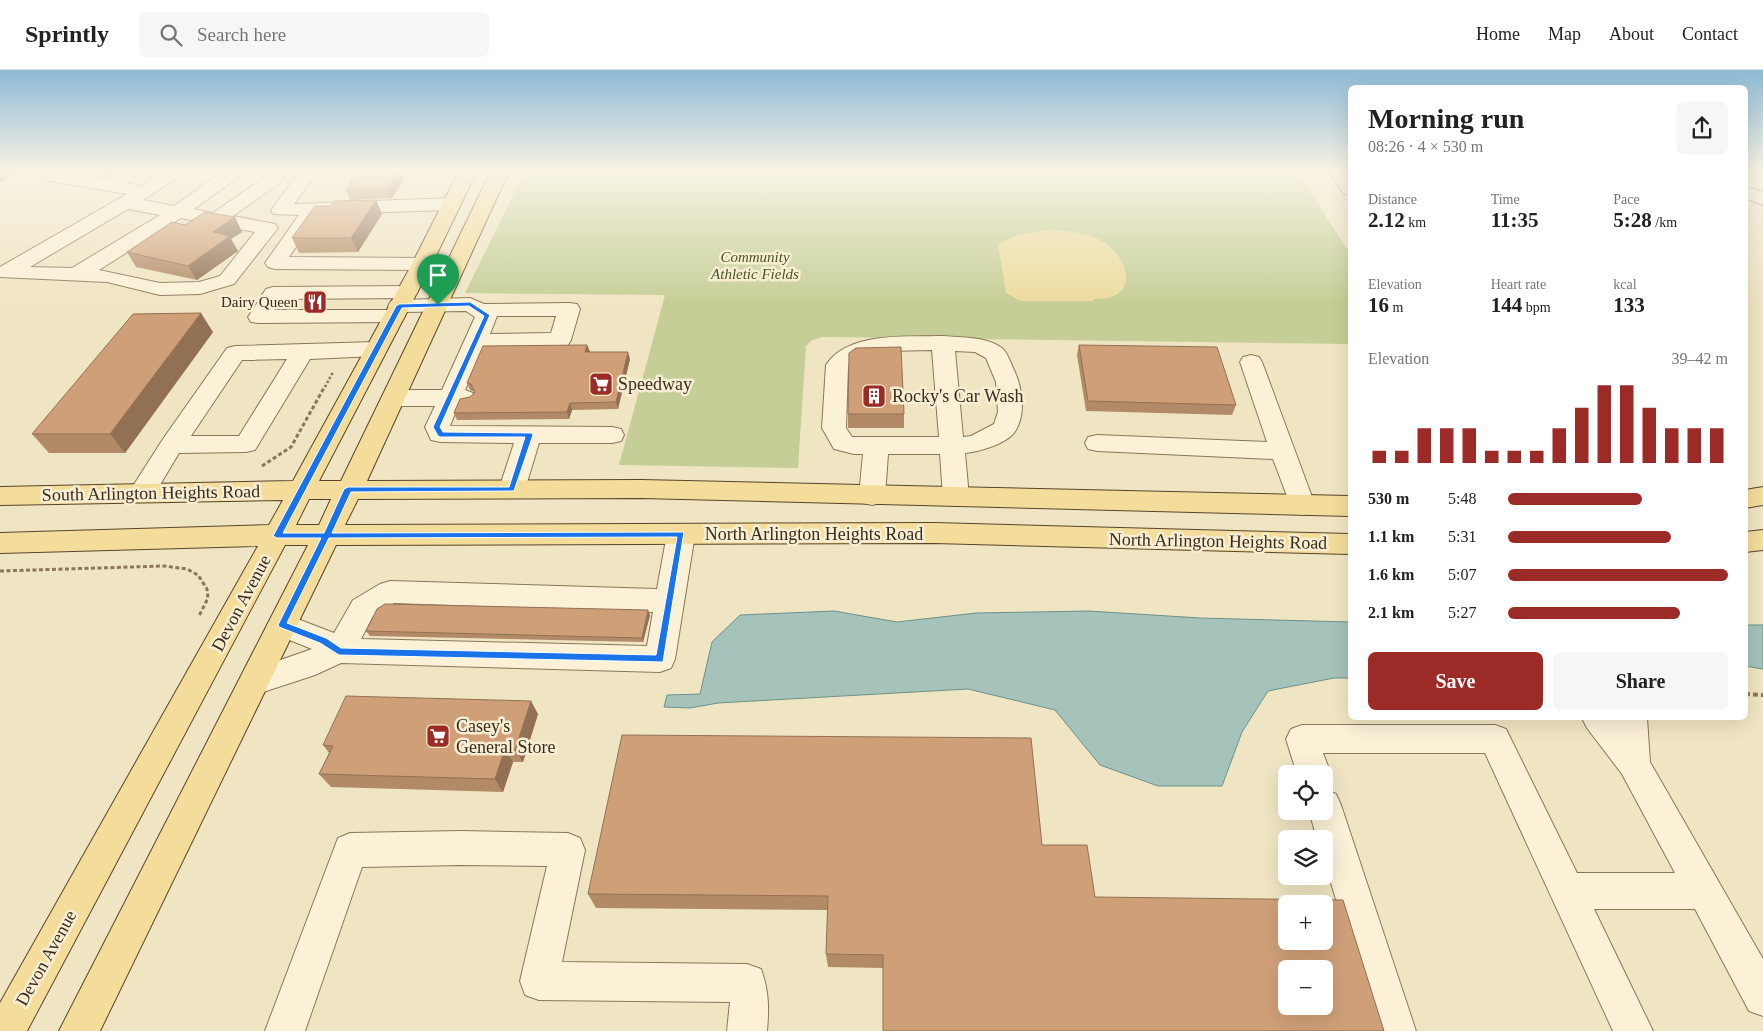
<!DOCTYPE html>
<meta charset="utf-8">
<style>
:root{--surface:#fff;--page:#f6f6f6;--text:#222;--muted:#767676;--line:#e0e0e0;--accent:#9c2b27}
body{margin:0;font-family:"Times New Roman",serif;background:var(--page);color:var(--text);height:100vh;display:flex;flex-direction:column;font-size:19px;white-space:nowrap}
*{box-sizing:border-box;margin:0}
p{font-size:16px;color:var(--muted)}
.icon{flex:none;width:28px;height:28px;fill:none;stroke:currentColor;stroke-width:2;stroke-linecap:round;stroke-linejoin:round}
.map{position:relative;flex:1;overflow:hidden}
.side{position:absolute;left:1348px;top:15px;width:400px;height:635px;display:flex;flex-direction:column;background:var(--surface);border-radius:8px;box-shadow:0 5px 20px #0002}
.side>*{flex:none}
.controls{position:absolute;left:1278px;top:695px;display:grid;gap:10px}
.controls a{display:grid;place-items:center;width:55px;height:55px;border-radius:8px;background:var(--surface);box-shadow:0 5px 20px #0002;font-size:25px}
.pin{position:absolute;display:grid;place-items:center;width:42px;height:42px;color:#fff;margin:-51px -21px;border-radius:50% 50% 50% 0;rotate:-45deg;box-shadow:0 0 5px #0007}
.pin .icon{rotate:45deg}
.round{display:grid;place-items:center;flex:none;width:52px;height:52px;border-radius:8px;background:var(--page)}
.headline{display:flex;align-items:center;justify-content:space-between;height:85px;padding:0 20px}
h1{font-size:28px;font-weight:800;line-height:38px}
.stats{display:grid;grid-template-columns:repeat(3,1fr);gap:8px;height:85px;padding:5px 20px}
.stats div{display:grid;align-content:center}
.stats b{font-size:21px;font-weight:800}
.stats small{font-size:14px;font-weight:400}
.stats p{font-size:14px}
.chart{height:140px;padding:10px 20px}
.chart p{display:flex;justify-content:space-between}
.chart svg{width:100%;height:90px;margin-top:5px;stroke:var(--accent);stroke-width:6}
.primary-button{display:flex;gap:10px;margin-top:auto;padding:10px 20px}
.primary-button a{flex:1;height:58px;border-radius:8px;background:var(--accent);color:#fff;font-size:20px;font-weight:800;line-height:58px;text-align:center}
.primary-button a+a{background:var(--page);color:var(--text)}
ul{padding:0 20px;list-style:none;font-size:16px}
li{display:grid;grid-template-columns:80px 60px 1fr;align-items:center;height:38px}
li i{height:12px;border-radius:6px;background:var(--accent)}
header{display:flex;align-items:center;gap:30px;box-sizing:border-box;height:70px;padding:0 25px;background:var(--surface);border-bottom:1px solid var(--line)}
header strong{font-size:24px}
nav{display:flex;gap:28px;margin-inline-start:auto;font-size:18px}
.search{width:350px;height:45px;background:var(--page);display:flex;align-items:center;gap:12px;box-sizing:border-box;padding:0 18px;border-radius:8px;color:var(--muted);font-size:19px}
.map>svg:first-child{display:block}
.green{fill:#c5ce96}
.sand{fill:#eddc9f}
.water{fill:#a5c2bb;stroke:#6c918a}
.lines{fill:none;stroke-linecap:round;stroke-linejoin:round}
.minor-casing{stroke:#8b7659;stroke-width:2}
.major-casing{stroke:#58442d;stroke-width:2}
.path-far2{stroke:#8b7659;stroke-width:2.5;stroke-dasharray:2.5 2;stroke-linecap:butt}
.path-far1{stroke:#8b7659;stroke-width:3;stroke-dasharray:4 2.5;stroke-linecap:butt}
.path{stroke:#8b7659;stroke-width:4;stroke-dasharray:5 3;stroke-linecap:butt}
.minor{fill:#faf1d7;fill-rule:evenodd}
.major{fill:#f4dc9a;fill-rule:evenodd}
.wall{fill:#b28a67}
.shaded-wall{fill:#917054}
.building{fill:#cfa078;stroke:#917054;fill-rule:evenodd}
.route{fill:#1a73e8;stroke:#fff;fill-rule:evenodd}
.labels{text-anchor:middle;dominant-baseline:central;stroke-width:5;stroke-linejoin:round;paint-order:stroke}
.far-park-label{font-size:15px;font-style:italic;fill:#485723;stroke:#f7eed3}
.far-poi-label{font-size:15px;fill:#3a2d1e;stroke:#f7eed3;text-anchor:end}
.poi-label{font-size:18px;fill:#3a2d1e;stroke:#f7eed3;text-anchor:start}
.street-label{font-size:18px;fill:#3a2d1e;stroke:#f7eed3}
</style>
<header>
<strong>Sprintly</strong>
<div class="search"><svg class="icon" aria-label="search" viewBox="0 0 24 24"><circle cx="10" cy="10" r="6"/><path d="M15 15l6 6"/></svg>Search here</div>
<nav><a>Home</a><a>Map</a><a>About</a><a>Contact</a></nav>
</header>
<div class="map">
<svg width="1763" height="961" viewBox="0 0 1763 961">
<rect width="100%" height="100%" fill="#f0e5c3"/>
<path class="green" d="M525,101H1297L1350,184V274L823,267L812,270L806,276L798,398L619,395L665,225L465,223Z"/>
<path class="sand" d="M1048,160C1067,160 1089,163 1105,173C1121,183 1137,212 1116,225C1109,229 1100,229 1093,229V231H1021L1006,223L998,176L1004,171L1018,165Z"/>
<path class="water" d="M834,541L897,552L976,543L1089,541L1200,548L1350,552V608H1334L1268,621L1242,662L1222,716H1158L1100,695L1055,640L968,619L718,633L690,638L664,637L667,625L700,624L712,572L740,545Z
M1745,555H1763V599L1745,596Z"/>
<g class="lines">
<g class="minor-casing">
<path id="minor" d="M46,101H68L67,103L109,109L120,101H141L127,113L137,115L138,118L164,101H185L182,105L143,130L174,136L224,101H248L245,105L237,108L194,139L213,143L265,107L262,101H280L284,108L281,112L233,146L275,154L278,158L234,214L200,224L160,225L107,212L0,207V197L127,124L44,110L41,106ZM128,139L160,145L72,198L30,197ZM181,148L255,162L220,206L199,212L160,213L99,200Z
M300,101H318L294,134L452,128L459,130L461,134L459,138L452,140L319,144L289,187L422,188L429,190L432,194L429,198L422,200L275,199L268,197L265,193L299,145L273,144L271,140Z
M360,101H470L467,105L461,106L368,107L362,106Z
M1329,101H1347L1350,105V125L1343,123Z
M1745,116L1763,122V135L1745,128Z
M407,216L414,218L418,222L414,226L407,228L280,229L274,240H391L388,236L391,231L399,230L470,228L484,234L569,233L577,234L580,239L571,270L568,275L560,277L484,278L465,320L473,323L477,328L473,333L458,336L450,356L612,357L621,359L624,365L621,371L612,373H539L525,419L521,426L512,428L503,426L499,419L514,373L440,372L431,370L425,357L435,336H394L386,333L382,328L386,323L394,320H442L475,247L466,241L402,242L405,246L402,251L394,252L259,253L251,252L248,247L266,219L273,217ZM497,246H556L551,263L490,264Z
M943,266C962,268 988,266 1003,279C1008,284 1011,294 1014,300C1022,317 1027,345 1014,363C1005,374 978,382 965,383L969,427L965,434L956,436L947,434L943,427L940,384H888L885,426L881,433L872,435L863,433L859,426L863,384H854L834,379L822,358L826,295C848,261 907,267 943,266ZM932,280L939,367H852L846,358L848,297L863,285L886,281ZM955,281L975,282L986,288L996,312L998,342L994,354L971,366L963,367Z
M376,272L384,274L387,279L384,284L376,286L310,289L255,380L246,382L179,383L151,430L142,432L133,430L129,423L133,416L163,369L227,278L235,276ZM287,289L239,366H191L242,290Z
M1251,285L1259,287L1262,292L1315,435L1311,442L1302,445L1293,442L1273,389L1097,381L1088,379L1085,373L1088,367L1097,365L1267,372L1240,292L1243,287Z
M681,454L691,457L695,464L675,589L671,598L660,602L341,593L315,605L254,625L243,621L239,612L243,603L312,579L272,563L267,555L272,547L282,543L334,563L353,530L380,514L390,511L657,519L667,464L671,457ZM394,533L653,542L647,576L361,569L373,546Z
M1582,648H1647L1650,692L1763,889V946L1749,941L1695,839H1594L1653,961H1613L1485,683H1323L1331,704L1324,715V704H1297L1286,669L1291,659L1302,655H1495L1506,659L1577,803H1675L1622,704L1587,658Z
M1324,719L1336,724L1341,735L1416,961H1376L1324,790V769H1317L1309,741H1324Z
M461,761L568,763L580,768L585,780L562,892L747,894L761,899C769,921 769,938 767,961H727L730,932L539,930L525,925L520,911L547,796L461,795L362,797L305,961H265L338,768L350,763Z"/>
</g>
<g class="major-casing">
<path id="major" d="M459,101H477L432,194L319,411H341L491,101H509L367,411L641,410L1350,426V446L641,428L358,429L345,455L934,453L1350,464V484L934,473L336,475L100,961H59L308,475H285L27,961H0V933L258,476L0,483V463L269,455L283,430L0,435V417L293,411L412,194ZM309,429H331L319,455H296Z
M1763,417V435L1745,438V420Z
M1763,460V480L1745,482V462Z"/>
</g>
<path class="path-far2" d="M325,317L333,302"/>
<path class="path-far1" d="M262,396L291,377L325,316
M0,501L164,496L187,499L198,505L207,519L208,528L199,546"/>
<path class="path" d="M1745,624L1763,625"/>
<use href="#minor" class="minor"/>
<use href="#major" class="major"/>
</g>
<path class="wall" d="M72,101H119L109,107Z
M358,101H401L404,109L392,128L350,130L346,120Z
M376,130L382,144L358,182L299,183L292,168L331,136Z
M235,147L242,162L231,169L238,181L197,210L136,197L127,182Z
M213,262L125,383H49L32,364Z
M587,275L590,282L630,289L618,339L572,340L569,349L457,350L454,343L475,322L470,320L467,313Z
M1079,275L1236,335L1232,345L1086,341L1077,285Z
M848,344H904V358H848Z
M650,545L643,572L370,566L366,561Z
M538,644L523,692H513L503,722L331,717L319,704L329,683L323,675Z
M1042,775L1095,827L883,898L828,897L826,884L828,840L596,838L588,824Z"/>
<path class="shaded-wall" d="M0,101H22L0,113Z
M106,101H119L109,107Z
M400,101H401L404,109L392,128L388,119Z
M376,130L382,144L358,182L351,168Z
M235,147L242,162L231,169L238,181L197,210L188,196L213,162Z
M201,243L213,262L125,383L110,364Z
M587,275L590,282H585Z
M628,282L630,289L618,339L616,332Z
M570,333L572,340L569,349L567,342Z
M648,540L650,545L643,572L642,568Z
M531,631L538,644L523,692L515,680Z
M505,679L513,692L503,722L495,709Z"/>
<path class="building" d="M358,101H400L388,119L346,120Z
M376,130L351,168H292L315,136H331L334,131Z
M205,142L235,147L213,162L230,166L188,196L127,182L172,152L185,155Z
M201,243L110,364H32L133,244Z
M587,275L585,282H628L616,332L570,333L567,342L454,343L460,329L470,327L475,322L471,314L467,313L483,276Z
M1079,275L1217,277L1236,335L1088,331Z
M901,277L904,344H848L849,283L856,278Z
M385,534L648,540L642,568L366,561L377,539Z
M346,626L531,631L515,680L505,679L495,709L319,704L333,676L323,675Z
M622,665L1031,668L1042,775H1087L1095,827L1343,830L1384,961H883V885L826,884L828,826L588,824ZM1286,834H1324V871H1286ZM1286,899H1324V936H1286Z"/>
<linearGradient id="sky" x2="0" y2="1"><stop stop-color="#8dbad6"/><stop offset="0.43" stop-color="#f8f3e4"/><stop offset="1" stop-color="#f8f3e4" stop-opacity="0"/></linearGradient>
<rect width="1763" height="235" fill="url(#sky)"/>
<path class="route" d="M470,232L490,245L440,357L443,362L532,363L533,365L514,421L351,422L332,463L684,462L663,592L339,585L320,573L279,557L278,555L321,468H277L273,466L396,236L399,234ZM469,236L484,246L433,357L438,366L440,367H525L509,417H348L344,419L324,463H283L402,238ZM677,467L656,585L341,578L326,568L287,553L329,468Z"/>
<defs>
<g id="restaurant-square" transform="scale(1.25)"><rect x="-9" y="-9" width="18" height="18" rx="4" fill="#9c2b27" stroke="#f7eed3"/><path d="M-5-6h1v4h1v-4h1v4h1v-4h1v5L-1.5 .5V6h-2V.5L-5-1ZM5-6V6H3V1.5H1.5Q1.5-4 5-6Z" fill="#fff"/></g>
<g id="supermarket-square" transform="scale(1.25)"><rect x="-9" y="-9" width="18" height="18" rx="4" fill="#9c2b27" stroke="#f7eed3"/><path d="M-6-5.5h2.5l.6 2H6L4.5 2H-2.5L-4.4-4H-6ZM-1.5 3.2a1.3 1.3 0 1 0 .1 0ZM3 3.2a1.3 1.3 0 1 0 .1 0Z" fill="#fff"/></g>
<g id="building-square" transform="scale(1.25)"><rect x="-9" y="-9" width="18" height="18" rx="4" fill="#9c2b27" stroke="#f7eed3"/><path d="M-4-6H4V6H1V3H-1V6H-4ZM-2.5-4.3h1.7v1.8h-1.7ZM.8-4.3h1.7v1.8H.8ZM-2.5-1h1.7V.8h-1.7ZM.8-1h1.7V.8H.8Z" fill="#fff"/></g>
</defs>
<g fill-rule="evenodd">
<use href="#restaurant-square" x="315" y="232"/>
<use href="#supermarket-square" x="601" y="314"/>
<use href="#building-square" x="874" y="326"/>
<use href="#supermarket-square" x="438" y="666"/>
</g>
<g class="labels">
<g class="far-park-label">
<text x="755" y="187">Community<tspan x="755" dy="17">Athletic Fields</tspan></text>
</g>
<g class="far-poi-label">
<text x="298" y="232">Dairy Queen</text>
</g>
<g class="poi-label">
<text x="618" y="314">Speedway</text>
<text x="892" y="326">Rocky's Car Wash</text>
<text x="456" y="656">Casey's<tspan x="456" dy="21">General Store</tspan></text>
</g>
<g class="street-label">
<text transform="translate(151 423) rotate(-1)">South Arlington Heights Road</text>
<text x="814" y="464">North Arlington Heights Road</text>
<text transform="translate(1218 471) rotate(1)">North Arlington Heights Road</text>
<text transform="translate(241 533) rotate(-62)">Devon Avenue</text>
<text transform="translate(46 888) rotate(-61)">Devon Avenue</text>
</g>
</g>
</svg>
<div class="controls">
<a><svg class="icon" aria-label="locate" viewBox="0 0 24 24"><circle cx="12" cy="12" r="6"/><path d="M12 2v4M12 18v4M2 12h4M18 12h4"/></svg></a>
<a><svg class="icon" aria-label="layers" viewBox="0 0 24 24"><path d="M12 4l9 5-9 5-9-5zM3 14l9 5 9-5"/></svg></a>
<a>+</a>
<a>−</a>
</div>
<div class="pin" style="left:438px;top:235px;background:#1e9e55"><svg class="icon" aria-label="arrive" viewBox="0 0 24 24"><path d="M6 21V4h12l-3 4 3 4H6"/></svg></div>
<section class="side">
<div class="headline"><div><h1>Morning run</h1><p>08:26 · 4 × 530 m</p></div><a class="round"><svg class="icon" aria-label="share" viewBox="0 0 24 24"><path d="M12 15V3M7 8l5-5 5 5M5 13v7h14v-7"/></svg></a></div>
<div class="stats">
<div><p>Distance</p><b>2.12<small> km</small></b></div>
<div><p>Time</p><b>11:35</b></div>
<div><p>Pace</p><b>5:28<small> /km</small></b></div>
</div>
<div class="stats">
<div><p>Elevation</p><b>16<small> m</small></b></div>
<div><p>Heart rate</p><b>144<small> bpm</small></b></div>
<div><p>kcal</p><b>133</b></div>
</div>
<div class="chart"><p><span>Elevation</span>39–42 m</p>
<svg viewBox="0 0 160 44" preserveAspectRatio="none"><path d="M5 44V38M15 44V38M25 44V27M35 44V27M45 44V27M55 44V38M65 44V38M75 44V38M85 44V27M95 44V17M105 44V6M115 44V6M125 44V17M135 44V27M145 44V27M155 44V27"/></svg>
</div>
<ul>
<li><b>530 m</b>5:48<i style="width:61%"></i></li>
<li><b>1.1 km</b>5:31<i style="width:74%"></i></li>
<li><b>1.6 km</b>5:07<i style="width:100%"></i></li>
<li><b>2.1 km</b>5:27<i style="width:78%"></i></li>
</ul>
<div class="primary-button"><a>Save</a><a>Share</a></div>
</section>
</div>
